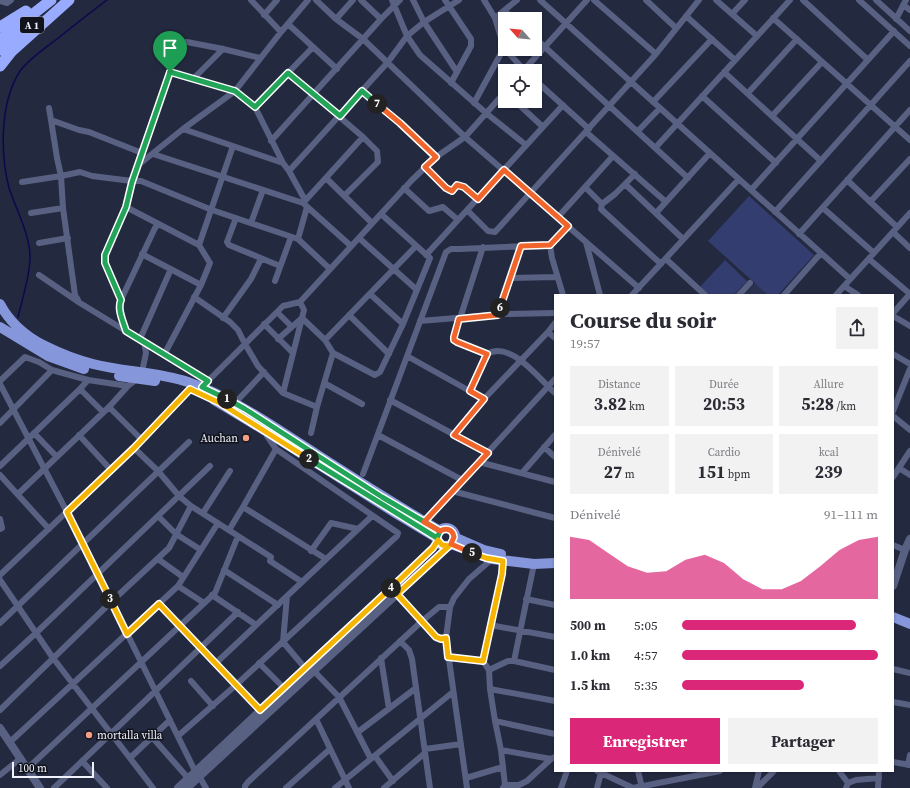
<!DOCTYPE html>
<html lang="fr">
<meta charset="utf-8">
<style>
:root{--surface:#fff;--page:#f2f2f3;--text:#2b2b33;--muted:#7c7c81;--accent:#db2777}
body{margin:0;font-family:"Source Serif 4",serif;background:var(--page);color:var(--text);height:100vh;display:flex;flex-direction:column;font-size:15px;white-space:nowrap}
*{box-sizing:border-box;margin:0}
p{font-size:13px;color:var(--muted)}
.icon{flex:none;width:22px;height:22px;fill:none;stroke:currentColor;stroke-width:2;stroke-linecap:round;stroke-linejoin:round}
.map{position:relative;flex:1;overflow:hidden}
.drawer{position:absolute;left:554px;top:294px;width:340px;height:478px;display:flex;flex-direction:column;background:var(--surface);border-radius:0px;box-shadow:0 1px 3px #0004}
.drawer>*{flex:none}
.needle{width:26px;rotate:297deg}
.controls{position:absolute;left:498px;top:12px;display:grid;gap:8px}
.controls a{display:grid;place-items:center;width:44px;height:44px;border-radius:0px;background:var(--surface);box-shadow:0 1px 3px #0004;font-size:20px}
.scale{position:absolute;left:12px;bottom:10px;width:82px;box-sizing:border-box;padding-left:4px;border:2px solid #f0f3fc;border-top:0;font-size:11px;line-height:14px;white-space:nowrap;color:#f0f3fc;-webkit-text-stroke:3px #10121c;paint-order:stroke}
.pin{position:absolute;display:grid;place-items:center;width:34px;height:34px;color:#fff;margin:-41px -17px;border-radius:50% 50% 50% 0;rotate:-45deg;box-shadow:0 0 4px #0007}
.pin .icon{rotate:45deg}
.km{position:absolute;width:20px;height:20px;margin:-10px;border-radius:50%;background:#222;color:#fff;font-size:11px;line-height:20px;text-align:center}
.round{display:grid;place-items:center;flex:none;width:42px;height:42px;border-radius:0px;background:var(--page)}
.headline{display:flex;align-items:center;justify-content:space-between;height:68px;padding:0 16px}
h1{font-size:22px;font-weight:700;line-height:30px}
.figures{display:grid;grid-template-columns:repeat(3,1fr);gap:6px;height:68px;padding:4px 16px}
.figures div{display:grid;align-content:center;border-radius:0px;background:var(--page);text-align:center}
.figures b{font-size:17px;font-weight:700}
.figures small{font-size:11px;font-weight:400}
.figures p{font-size:11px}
.chart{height:112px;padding:8px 16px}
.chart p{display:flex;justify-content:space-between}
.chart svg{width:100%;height:72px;margin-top:4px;fill:var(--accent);opacity:.7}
.primary-button{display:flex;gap:8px;margin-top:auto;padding:8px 16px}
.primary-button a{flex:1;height:46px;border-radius:0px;background:var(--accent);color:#fff;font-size:16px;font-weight:700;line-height:46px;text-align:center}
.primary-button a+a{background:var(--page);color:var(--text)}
ul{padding:0 16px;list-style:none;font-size:13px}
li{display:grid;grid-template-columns:64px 48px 1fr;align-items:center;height:30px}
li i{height:10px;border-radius:5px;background:var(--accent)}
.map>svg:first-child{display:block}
.built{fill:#2b324f}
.pitch{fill:#333d70}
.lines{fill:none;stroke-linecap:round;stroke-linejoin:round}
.stream{stroke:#0d074f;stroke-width:1.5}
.minor{stroke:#596183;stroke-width:6}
.tertiary{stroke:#596183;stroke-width:8}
.primary{stroke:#8696db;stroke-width:10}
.motorway{stroke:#98abfe;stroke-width:11}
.split-1-casing{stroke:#fff;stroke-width:8}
.split-2-casing{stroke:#fff;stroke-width:8}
.split-3-casing{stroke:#fff;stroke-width:8}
.split-4-casing{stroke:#fff;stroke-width:8}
.split-5-casing{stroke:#fff;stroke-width:8}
.split-6-casing{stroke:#fff;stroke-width:8}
.split-7-casing{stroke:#fff;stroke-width:8}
.split-8-casing{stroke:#fff;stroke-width:8}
.split-1{stroke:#22a559;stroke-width:5}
.split-2{stroke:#22a559;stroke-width:5}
.split-3{stroke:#f5b400;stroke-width:5}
.split-4{stroke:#f5b400;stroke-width:5}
.split-5{stroke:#f5b400;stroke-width:5}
.split-6{stroke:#f0652b;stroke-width:5}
.split-7{stroke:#f0652b;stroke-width:5}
.split-8{stroke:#22a559;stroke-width:5}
.poi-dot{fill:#f39f86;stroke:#10121c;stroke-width:1.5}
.labels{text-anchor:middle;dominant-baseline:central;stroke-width:3;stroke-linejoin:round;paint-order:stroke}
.shield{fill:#10121c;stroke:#adb0b9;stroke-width:1}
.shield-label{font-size:10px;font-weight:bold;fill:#f0f3fc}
.poi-label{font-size:11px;fill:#f0f3fc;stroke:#10121c;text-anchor:end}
</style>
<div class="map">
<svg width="910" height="788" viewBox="0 0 910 788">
<rect width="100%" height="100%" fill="#23293f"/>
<path class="built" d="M756,282L770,295H744Z"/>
<path class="pitch" d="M749,196L814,255L778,295H768L708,241Z
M725,260L747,281L734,295H709L700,287Z"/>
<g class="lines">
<path class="stream" d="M18,317C22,300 31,272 30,255C29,233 16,209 9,188C0,153 0,102 20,71C30,58 44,49 57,39C73,26 90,13 107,0"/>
<path class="minor" d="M251,0L281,32
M316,0L336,19L363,39L465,137L639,288
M361,0L381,19
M392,0L407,36L420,55L486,113L526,145
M413,0L424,22L457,72
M445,0L471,39V46L451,83
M484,0L495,18L504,48L525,71
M540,0L850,279
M594,0L656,54
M646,0L676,28
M716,0L757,36
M803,0L868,60
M859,0L910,46
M876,0L910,31
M0,1L7,3L11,0
M903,5L910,10
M505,11L514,19
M732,14L745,0
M264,15L277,0
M686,16L735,60
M495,18L517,0
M773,18L910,140
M336,19L353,0
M896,19L906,0
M288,24L337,69
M535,38L688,178
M523,71L587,0
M170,72L235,91L255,107L283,163
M724,72L821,161
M288,73L363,137L377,151L378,162L344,196
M194,78L223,49
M535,80L589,129
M362,91L400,123L436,157
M748,93L797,39
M702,96L776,163
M515,101L543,127
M653,102L712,39
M474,103L504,48
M255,107L313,47
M49,108L51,120
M772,116L822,62
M183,129L283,163L289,171L305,200
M638,131L660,108
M586,132L666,202
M271,141L381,19L400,0
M656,147L790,0
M142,153L89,132L79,130L51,120L57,158L61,176L80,172L92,176L132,181H141L212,210L298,239L330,269
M153,154L303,203L351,246
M137,166L183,129L235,91L281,32L308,0
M425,167L449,191H453L457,185L464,187L478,199
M289,171L388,62L407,36L424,22L459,0
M635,174L615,194L602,204L601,209L661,264
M326,178L372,223
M847,180L897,227
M22,182L61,176L63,208L75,295L78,300
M625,184L683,239
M585,187L602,204
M404,188L429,211L443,207L458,220
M751,190L894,31
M304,202L363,137
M870,202L910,159
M823,208L874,253
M467,210L488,231L495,232L656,54L699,0
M775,212L910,61
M31,213L63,208
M656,213L710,153
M558,217L613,156
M236,218L227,242L229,245L280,266
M251,223L263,190
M893,232L910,248
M799,234L910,110
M359,238L417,290
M298,239L307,207
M586,242L600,295
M39,243L68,238
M199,245L126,207L132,181L177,50L183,43L187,42L223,49L260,58
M483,247L454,337V340L457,342L487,354
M142,254L201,285
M426,255L563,105
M666,259L705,295
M869,259L910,294
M39,275L80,303L208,381
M510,278L557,277
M275,281L291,237
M844,286L858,295
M370,294L403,324
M563,295L552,258L550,245L568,226
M632,295L739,179
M739,295L750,283
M784,295L821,253
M836,295L910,213
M194,297L230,322L238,330L245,344L258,366L283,393
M121,300L104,259L126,207
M300,302L304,310L302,318L325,340L333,353L371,373L375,375L380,372L403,324L430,258L381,214
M277,312L292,327
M893,313L910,294
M349,315L389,354
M498,315L521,246
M893,316L910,326
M223,318L251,279L261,259
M302,318L283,393L317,407
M420,321L504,314L555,313
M264,324L293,353
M126,331L119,304L155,228L159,224
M548,332L555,338
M140,339L171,269
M278,339L302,318
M325,340L416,246
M165,353L201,285L210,263L199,245L233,146
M893,354L910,364
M407,356L484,399
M142,372L146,353L144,341
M0,381L25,357L39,362L52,370L88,380L128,386
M324,383L362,404
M0,384L67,512L195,771
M202,387L283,306L300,302L412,180L436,157L465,137L505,92
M80,389L103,412
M470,391L487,354C511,340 539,379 555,393
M390,400L488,453
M235,403L264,372
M109,407L141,439
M893,411L910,369
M893,416L910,430
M0,423L52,370
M34,433L57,457
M269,433L267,436L276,449
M311,433L317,407L333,353
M79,435L111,470
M378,435L462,480
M454,435L484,399L548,332L555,323
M544,447L555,457
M134,448L158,471L179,496L191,506L271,557L270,561L302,582
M479,462L555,482
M0,466L80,389L88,380
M899,468L910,475
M522,473L555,435
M363,474L446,252L451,249H460L550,245
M0,475L49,529
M893,477L910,451
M452,491L555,518
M18,494L109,407L128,386L137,379
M243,507L326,559
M203,513L230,471
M158,516L176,534L201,550
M0,519L2,528L0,529
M424,522L555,379
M893,545L905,550
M311,551L331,523L358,529
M158,559L183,577
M503,561L502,574L483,661L489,670L490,689L495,721L501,750L505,785L503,788
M224,570L278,605
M0,575L134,448L190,389
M0,580L53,658L153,788
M178,586L204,603
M397,594L436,637L441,639L446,638
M212,595L256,625
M287,596L283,642L305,668
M526,599L555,605
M159,603L260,710
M0,623L189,442
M490,625L555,637
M400,641L409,650L412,659L430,788
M448,657L483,661
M381,658L389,709
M514,661L555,670
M216,663L372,516
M259,663L284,688
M0,666L36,633L210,466
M893,669L910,673
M313,670L339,697L371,759
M489,670L508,661H514L534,564
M191,681L213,706
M490,689L555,701
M893,702L910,705
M0,710L111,602L169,548L191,506
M316,719L349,788
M495,721L555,734
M358,732L416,688
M178,736L236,685L397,536L398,533L276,449L243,507L229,530
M152,737L188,778
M10,742L178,586L218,523
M425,749L461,744
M501,750L551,759
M375,756L393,781
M130,758L170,720
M82,761L107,788
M893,762L910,765
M908,765L910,755
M28,768L215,593L238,536
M597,771L633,788L720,771
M638,771L642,788
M839,771L848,783
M0,775L21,758
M199,776L206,788
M466,778L503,767
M505,785H519L527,781L551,759L555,757
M54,788L238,612
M245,788V786L248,782L421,622L439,607H450
M286,788L330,749
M335,788L453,692
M384,788L425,753
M467,788L446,638L450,607L454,598L469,579L492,559
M561,788L567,771
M597,788L601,773
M755,788L759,771
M757,788L774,771
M846,788L848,783L856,780L879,778
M878,788L879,771"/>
<path class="tertiary" d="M893,586L905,550L910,539
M0,728L40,788
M178,788L420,561L433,548L438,540
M187,788L449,546"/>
<path class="primary" d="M0,304C10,323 24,335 43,345C59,353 76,360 93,364C124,372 158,372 188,382C231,397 269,424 307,448C351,477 395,504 440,531
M0,327L48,356L84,369
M119,376L155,381
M214,400L269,433L397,514L437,538
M437 537a9 9 0 1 1 18 0a9 9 0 1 1-18 0Z
M454,537L484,550L501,554
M451,544L492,559L534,564L555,563
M893,617L910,624"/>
<path class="motorway" d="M0,27L26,11
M0,40L51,0
M0,50L25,30
M0,66L11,52L69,0"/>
</g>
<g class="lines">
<g class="split-1-casing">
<path id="split-1" d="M170,72L132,182L126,207L105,255V263L121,300C117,309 123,321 126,331L208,381L202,387L227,399"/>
</g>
<g class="split-2-casing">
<path id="split-2" d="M227,399L245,409L382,497L440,531L437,538L309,459"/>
</g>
<g class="split-3-casing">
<path id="split-3" d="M110,599L67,512L134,448L190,389L220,403L309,459"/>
</g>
<g class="split-4-casing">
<path id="split-4" d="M110,599L127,634L159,604L260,710L391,588"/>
</g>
<g class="split-5-casing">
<path id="split-5" d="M391,588L433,548L438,540L442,545L449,546L397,594L436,637L441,639L446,638L448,657L483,661L502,574L503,561L486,558L472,553"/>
</g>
<g class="split-6-casing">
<path id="split-6" d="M472,553L451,544L454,537C453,530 447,527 440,531L424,522L488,453L454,435L484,399L470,391L487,354L457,342L454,340V337L459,319L498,315L500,308"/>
</g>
<g class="split-7-casing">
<path id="split-7" d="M377,104L400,123L436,157L425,167L446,188L452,191L457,185L464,187L478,199L504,170L568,226L550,245L521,246L500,308"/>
</g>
<g class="split-8-casing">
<path id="split-8" d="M170,72L235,91L255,107L288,73L340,116L362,91L377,104"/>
</g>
<use href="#split-1" class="split-1"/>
<use href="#split-2" class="split-2"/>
<use href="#split-3" class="split-3"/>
<use href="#split-4" class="split-4"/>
<use href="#split-5" class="split-5"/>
<use href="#split-6" class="split-6"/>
<use href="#split-7" class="split-7"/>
<use href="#split-8" class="split-8"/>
</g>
<g class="poi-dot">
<circle cx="246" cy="438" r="4"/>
<circle cx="89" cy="735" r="4"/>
</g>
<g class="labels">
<rect class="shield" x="20" y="17" width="24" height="16" rx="3"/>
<g class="shield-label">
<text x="32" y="25">A 1</text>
</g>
<g class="poi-label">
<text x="238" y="438">Auchan</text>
<text x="97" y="735" text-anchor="start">mortalla villa</text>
</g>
</g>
</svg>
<div class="controls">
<a><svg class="needle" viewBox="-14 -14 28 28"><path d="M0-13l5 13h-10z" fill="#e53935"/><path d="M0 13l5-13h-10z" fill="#7c7c81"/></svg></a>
<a><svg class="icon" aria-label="locate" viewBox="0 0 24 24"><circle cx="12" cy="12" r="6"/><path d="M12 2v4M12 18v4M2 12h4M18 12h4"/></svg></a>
</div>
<div class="scale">100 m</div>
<div class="pin" style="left:170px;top:72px;background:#1e9e55"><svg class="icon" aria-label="arrive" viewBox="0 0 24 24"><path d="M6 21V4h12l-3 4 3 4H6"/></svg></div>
<b class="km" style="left:227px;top:399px">1</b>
<b class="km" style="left:309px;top:459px">2</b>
<b class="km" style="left:110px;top:599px">3</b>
<b class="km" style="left:391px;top:588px">4</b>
<b class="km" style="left:472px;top:553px">5</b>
<b class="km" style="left:500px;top:308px">6</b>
<b class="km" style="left:377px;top:104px">7</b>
<section class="drawer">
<div class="headline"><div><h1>Course du soir</h1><p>19:57</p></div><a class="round"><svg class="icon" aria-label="share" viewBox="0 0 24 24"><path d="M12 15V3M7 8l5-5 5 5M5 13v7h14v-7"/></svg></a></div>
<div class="figures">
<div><p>Distance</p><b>3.82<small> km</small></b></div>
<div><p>Durée</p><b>20:53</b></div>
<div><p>Allure</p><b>5:28<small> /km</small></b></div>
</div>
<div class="figures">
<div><p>Dénivelé</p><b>27<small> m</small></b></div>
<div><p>Cardio</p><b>151<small> bpm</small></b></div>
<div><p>kcal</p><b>239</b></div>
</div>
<div class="chart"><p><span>Dénivelé</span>91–111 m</p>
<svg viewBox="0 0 160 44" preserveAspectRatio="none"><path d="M0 44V6L10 8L20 16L30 24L40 28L50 27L60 20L70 17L80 22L90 32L100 38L110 38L120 33L130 24L140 14L150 8L160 6V44z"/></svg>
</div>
<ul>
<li><b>500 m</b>5:05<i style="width:89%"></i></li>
<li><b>1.0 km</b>4:57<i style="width:100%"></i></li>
<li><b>1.5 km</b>5:35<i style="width:62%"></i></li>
</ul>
<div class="primary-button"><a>Enregistrer</a><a>Partager</a></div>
</section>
</div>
